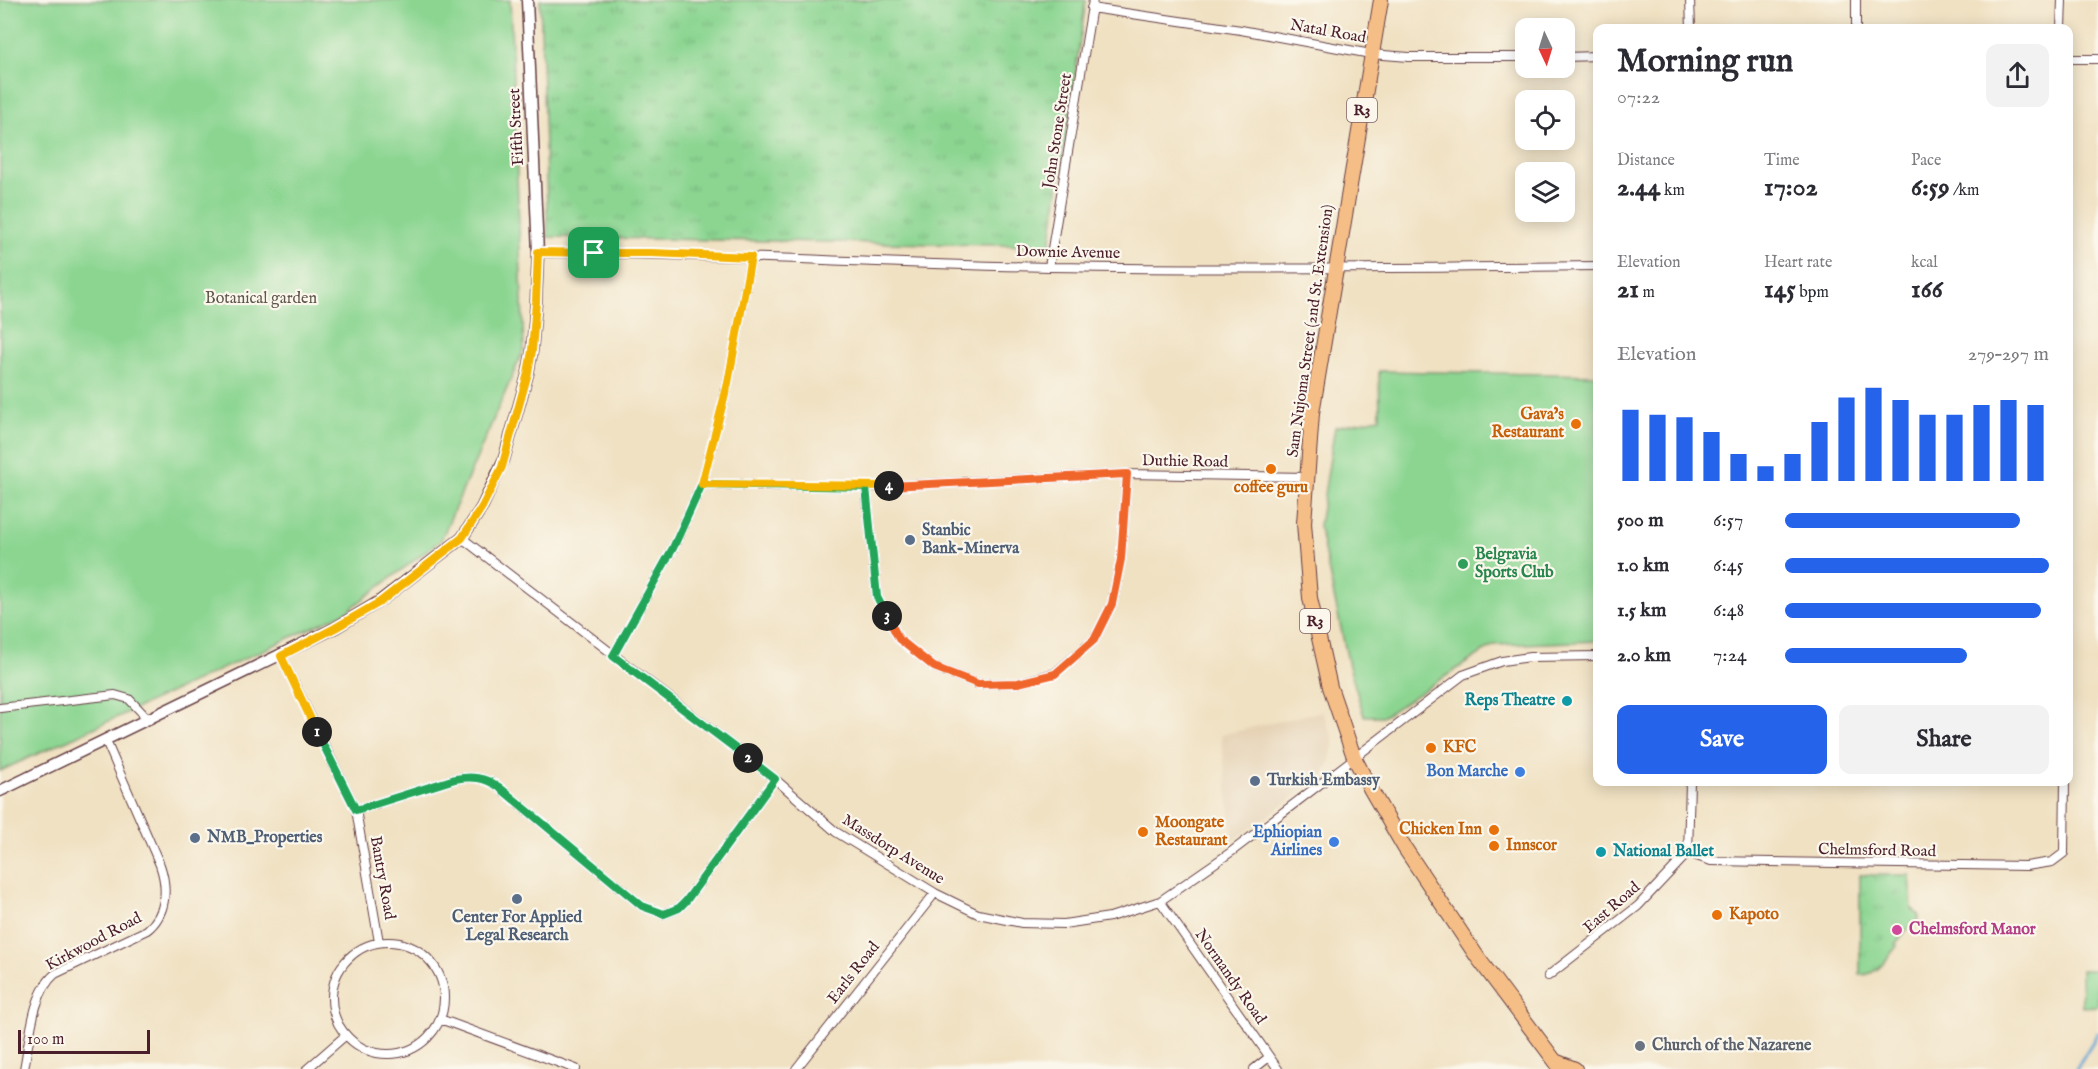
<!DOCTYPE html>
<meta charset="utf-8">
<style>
:root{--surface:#fff;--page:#f2f2f3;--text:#2b2b33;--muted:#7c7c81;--accent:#2563eb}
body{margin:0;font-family:"IM FELL English",serif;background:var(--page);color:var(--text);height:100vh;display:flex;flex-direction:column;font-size:22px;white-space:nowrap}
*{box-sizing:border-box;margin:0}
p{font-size:20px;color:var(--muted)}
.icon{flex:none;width:33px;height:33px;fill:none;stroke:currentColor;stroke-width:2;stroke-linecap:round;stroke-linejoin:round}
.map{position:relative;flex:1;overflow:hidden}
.panel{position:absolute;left:1593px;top:24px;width:480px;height:762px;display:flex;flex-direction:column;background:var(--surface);border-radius:12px;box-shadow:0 3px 15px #0003}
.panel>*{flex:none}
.needle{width:39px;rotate:176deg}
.buttons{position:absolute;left:1515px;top:18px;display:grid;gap:12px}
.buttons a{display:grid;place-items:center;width:60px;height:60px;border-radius:12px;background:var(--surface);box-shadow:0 3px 15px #0003;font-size:30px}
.scale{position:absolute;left:18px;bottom:15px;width:132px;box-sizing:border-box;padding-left:6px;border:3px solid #4a1f2b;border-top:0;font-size:16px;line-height:21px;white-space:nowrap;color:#4a1f2b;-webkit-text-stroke:4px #fbf7ec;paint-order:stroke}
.pin{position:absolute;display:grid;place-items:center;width:51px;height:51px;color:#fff;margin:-26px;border-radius:12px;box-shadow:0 3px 9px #0006}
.km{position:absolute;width:30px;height:30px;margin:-15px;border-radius:50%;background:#222;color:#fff;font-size:16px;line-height:30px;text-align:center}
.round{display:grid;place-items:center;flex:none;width:63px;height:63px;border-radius:12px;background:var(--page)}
.headline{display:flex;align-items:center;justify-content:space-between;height:102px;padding:0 24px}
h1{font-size:33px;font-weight:800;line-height:45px}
.metrics{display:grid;grid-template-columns:repeat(3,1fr);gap:9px;height:102px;padding:6px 24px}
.metrics div{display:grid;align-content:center}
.metrics b{font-size:26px;font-weight:800}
.metrics small{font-size:16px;font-weight:400}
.metrics p{font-size:16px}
.chart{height:168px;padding:12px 24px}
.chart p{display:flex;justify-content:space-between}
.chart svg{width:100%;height:108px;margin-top:6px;stroke:var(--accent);stroke-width:6}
.cta{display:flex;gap:12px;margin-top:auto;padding:12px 24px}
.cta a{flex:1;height:69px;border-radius:12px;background:var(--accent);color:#fff;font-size:24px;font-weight:800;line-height:69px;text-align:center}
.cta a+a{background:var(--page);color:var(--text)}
ul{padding:0 24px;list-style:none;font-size:20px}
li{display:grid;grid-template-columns:96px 72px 1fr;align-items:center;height:45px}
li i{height:15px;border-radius:8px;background:var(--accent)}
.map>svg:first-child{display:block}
.built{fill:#e5d1b4}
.grass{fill:url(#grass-tufts);stroke:#6a7a5e;stroke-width:1.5}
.green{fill:#8bd591;stroke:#6a7a5e;stroke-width:1.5}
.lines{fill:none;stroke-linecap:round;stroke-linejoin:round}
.stream{stroke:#5aa2d1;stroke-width:3}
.minor-casing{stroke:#633c42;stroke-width:10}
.tertiary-casing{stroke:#633c42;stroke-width:13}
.trunk-casing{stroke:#633c42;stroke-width:16}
.minor{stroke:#fff;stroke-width:8}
.tertiary{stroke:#fff;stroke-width:10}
.trunk{stroke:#f6be87;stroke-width:14}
.split-1-casing{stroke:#fff;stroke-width:12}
.split-2-casing{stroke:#fff;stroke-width:12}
.split-3-casing{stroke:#fff;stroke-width:12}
.split-4-casing{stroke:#fff;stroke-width:12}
.split-5-casing{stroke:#fff;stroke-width:12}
.split-1{stroke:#f5b400;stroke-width:8}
.split-2{stroke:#22a559;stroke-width:8}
.split-3{stroke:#22a559;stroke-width:8}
.split-4{stroke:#f0652b;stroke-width:8}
.split-5{stroke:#f5b400;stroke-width:8}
.food-dot{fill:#e8710a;stroke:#fbf7ec;stroke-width:2}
.service-dot{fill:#5c6f8a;stroke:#fbf7ec;stroke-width:2}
.leisure-dot{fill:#2e9e5b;stroke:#fbf7ec;stroke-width:2}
.culture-dot{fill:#0f9aa8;stroke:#fbf7ec;stroke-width:2}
.shop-dot{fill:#3f7fe0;stroke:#fbf7ec;stroke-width:2}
.hotel-dot{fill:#d1479c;stroke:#fbf7ec;stroke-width:2}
.worship-dot{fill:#6b7280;stroke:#fbf7ec;stroke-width:2}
.labels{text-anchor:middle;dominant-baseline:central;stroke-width:4.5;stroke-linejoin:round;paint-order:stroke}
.shield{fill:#fbf7ec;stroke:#7f6065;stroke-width:1.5}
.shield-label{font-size:15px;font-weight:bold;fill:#4a1f2b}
.street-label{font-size:16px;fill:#4a1f2b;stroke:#fbf7ec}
.park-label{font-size:16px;fill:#5e564a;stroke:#fbf7ec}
.food-label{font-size:16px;font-weight:bold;fill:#c56008;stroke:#fbf7ec;text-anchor:start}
.service-label{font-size:16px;font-weight:bold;fill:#4e5e75;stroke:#fbf7ec;text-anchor:start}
.leisure-label{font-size:16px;font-weight:bold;fill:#27864d;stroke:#fbf7ec;text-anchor:start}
.culture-label{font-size:16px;font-weight:bold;fill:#0d838f;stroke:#fbf7ec;text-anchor:end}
.shop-label{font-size:16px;font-weight:bold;fill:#366cbe;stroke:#fbf7ec;text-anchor:end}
.hotel-label{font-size:16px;font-weight:bold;fill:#b23c85;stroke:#fbf7ec;text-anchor:start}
.worship-label{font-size:16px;font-weight:bold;fill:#5b616d;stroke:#fbf7ec;text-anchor:start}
</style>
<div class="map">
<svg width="2098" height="1069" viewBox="0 0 2098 1069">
<defs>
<pattern id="grass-tufts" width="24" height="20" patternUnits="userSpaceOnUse" patternTransform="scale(1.5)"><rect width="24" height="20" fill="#8bd591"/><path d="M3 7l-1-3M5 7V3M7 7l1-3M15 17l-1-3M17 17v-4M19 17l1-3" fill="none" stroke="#79b67d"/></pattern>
</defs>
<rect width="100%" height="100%" fill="#fbf7ec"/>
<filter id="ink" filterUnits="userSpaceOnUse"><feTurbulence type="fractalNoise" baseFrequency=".0167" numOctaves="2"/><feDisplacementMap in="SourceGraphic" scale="12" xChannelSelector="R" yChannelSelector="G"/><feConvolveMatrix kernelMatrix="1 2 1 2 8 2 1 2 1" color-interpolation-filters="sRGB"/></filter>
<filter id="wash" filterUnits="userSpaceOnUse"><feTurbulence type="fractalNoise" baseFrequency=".008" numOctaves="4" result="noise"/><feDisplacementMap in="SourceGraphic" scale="24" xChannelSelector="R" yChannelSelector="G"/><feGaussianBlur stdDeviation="1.35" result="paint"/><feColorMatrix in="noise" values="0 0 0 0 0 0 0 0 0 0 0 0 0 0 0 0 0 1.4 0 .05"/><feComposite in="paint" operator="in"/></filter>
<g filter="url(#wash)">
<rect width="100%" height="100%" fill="#f0e1c2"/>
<path class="built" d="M1322,711L1333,738V746L1330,762L1322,777L1233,841L1221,735Z"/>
<path class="grass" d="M540,0H1086L1050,246L548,237Z
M1860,875H1910L1912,908L1919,916L1916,923L1912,924L1896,943L1897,946C1886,959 1879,975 1860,975Z"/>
<path class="green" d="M0,0H510L524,349L441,540L346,612L0,771Z
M1379,371L1597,375V641L1494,645L1384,716H1364L1349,666L1319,526L1335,427L1380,418Z
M2081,970H2098V1006L2082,1007Z"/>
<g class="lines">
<path class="stream" d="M2076,1069L2098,1033"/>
</g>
</g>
<g filter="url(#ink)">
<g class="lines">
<g class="minor-casing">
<path id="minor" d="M1690,0L1691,28
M1091,8L1241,30L1371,54L1409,57H1526
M1856,28V0
M2061,28L2062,0
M1564,57L1598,56
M2068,59H2098
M538,253C708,253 879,264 1049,267C1232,270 1415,268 1598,266
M1049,267L1093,0
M702,484L866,487L1127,474L1307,477
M866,487L877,597L899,639L934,667L978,684L1018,683L1055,673L1094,640L1112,604L1121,559L1127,474
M462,538L775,779L836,832L935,893L978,914L1022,923L1064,924L1110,917L1160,901L1231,852L1463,675L1502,661L1530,657L1598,656
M281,656L356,810L379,942
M613,656L673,548L702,484L728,383L751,257
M0,708L115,695L129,699L149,720
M356,810L455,779C472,776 485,777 499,787L642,906L664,914L679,908L686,901L775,779
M1688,853L1711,861L2026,866L2052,862L2064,853L2065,782
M1160,901L1278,1069
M332 998a56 56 0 1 1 112 0a56 56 0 1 1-112 0Z
M1548,976L1638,906L1688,853L1690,782
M440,1019L576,1069
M24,1069C30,1040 32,993 55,974L147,930C167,914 168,888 160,865L106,741
M307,1069L346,1035
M796,1069L935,893
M1254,1069L1269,1057"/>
</g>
<g class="tertiary-casing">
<path id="tertiary" d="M0,791L335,628L380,601L462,538L482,507L504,459L528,373L532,351L536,302L538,253L527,0"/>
</g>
<g class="trunk-casing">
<path id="trunk" d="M1381,0L1312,413L1304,523L1310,598L1330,687L1354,757L1371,790L1404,847L1478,958L1561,1069
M1555,1061L1575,1069"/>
</g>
<use href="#minor" class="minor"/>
<use href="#tertiary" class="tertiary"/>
<use href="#trunk" class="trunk"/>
</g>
</g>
<g class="lines" filter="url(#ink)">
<g class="split-1-casing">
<path id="split-1" d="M317,732L281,656L335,628L380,602L462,538L482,507L502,467L528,373L532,351L536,302L538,252L594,253"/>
</g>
<g class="split-2-casing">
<path id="split-2" d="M317,732L356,810L455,779C472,776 484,777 499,787L642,906L664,914L679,908L686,901L775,779L748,758"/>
</g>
<g class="split-3-casing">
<path id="split-3" d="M748,758L613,656L673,548L702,484L866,487L877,597L887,616"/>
</g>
<g class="split-4-casing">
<path id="split-4" d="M887,616L899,639L934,667L978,684L1018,683L1055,674L1094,640L1112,604L1121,559L1127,474L889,486"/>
</g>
<g class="split-5-casing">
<path id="split-5" d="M594,253H651L751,257L728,383L702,484L889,486"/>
</g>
<use href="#split-1" class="split-1"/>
<use href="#split-2" class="split-2"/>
<use href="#split-3" class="split-3"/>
<use href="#split-4" class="split-4"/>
<use href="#split-5" class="split-5"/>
</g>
<g class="food-dot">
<circle cx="1576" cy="424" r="6"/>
<circle cx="1271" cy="469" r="6"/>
<circle cx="1431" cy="748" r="6"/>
<circle cx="1494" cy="830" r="6"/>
<circle cx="1143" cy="832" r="6"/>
<circle cx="1494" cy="846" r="6"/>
<circle cx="1717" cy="915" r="6"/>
</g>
<g class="service-dot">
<circle cx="910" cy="540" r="6"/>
<circle cx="1255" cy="781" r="6"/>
<circle cx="195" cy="838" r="6"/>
<circle cx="517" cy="899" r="6"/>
</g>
<circle class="leisure-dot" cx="1463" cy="564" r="6"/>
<g class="culture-dot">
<circle cx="1567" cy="701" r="6"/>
<circle cx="1601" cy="852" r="6"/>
</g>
<g class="shop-dot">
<circle cx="1520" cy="772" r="6"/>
<circle cx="1334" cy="842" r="6"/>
</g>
<circle class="hotel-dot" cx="1897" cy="930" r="6"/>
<circle class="worship-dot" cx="1640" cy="1046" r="6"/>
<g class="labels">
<g class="shield">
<rect x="1347" y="98" width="30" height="24" rx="4.5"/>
<rect x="1300" y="609" width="30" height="24" rx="4.5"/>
</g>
<g class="shield-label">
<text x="1362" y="110">R3</text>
<text x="1315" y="621">R3</text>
</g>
<g class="street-label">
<text transform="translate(1328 32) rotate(10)">Natal Road</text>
<text transform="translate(517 127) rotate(-93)">Fifth Street</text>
<text transform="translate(1058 131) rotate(-81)">John Stone Street</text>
<text transform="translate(1068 253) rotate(1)">Downie Avenue</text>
<text transform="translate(1311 331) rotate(-82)">Sam Nujoma Street (2nd St. Extension)</text>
<text transform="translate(1185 462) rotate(1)">Duthie Road</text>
<text transform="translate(893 850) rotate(32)">Massdorp Avenue</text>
<text transform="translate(1877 851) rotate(1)">Chelmsford Road</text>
<text transform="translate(382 878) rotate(80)">Bantry Road</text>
<text transform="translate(1612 908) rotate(-41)">East Road</text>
<text transform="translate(94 942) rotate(-28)">Kirkwood Road</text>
<text transform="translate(854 973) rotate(-52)">Earls Road</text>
<text transform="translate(1230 977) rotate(55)">Normandy Road</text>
</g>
<g class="park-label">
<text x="261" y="299">Botanical garden</text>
</g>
<g class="food-label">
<text x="1564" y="415" text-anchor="end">Gava’s<tspan x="1564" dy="18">Restaurant</tspan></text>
<text x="1271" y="488" text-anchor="middle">coffee guru</text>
<text x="1443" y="748">KFC</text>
<text x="1155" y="823">Moongate<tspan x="1155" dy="18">Restaurant</tspan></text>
<text x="1482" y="830" text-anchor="end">Chicken Inn</text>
<text x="1506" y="846">Innscor</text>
<text x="1729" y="915">Kapoto</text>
</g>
<g class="service-label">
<text x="922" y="531">Stanbic<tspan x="922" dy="18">Bank-Minerva</tspan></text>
<text x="1267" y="781">Turkish Embassy</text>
<text x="207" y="838">NMB_Properties</text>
<text x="517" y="918" text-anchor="middle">Center For Applied<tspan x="517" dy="18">Legal Research</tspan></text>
</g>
<g class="leisure-label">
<text x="1475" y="555">Belgravia<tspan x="1475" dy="18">Sports Club</tspan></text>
</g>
<g class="culture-label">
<text x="1555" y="701">Reps Theatre</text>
<text x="1613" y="852" text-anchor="start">National Ballet</text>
</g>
<g class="shop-label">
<text x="1508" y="772">Bon Marche</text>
<text x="1322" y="833">Ephiopian<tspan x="1322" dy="18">Airlines</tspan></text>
</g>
<g class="hotel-label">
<text x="1909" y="930">Chelmsford Manor</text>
</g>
<g class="worship-label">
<text x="1652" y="1046">Church of the Nazarene</text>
</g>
</g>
</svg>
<div class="buttons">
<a><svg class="needle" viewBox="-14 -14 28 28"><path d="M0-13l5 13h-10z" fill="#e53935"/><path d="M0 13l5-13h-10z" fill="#7c7c81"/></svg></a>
<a><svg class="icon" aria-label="locate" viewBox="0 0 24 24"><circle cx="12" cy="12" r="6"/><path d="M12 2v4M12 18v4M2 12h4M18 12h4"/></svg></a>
<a><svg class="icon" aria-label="layers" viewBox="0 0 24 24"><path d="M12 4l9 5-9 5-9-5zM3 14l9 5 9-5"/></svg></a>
</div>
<div class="scale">100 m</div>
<div class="pin" style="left:594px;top:253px;background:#1e9e55"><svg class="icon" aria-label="arrive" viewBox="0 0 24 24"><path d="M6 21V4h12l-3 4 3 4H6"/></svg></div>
<b class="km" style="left:317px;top:732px">1</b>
<b class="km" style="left:748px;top:758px">2</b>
<b class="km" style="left:887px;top:616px">3</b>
<b class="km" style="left:889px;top:486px">4</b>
<section class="panel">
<div class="headline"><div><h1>Morning run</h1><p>07:22</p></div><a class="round"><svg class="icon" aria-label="share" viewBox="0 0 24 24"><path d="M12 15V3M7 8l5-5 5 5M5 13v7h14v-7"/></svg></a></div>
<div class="metrics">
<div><p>Distance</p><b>2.44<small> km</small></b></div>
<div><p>Time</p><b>17:02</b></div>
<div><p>Pace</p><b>6:59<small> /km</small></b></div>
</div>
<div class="metrics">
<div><p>Elevation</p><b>21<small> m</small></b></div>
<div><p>Heart rate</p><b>145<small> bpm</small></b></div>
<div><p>kcal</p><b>166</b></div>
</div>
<div class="chart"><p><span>Elevation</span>279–297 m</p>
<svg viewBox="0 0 160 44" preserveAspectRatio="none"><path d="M5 44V15M15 44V17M25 44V18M35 44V24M45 44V33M55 44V38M65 44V33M75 44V20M85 44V10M95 44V6M105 44V11M115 44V17M125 44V17M135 44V13M145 44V11M155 44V13"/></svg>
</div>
<ul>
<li><b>500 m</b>6:57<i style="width:89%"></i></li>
<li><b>1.0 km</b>6:45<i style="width:100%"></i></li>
<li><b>1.5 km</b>6:48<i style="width:97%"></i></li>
<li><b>2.0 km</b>7:24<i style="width:69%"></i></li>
</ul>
<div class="cta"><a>Save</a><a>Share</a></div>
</section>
</div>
